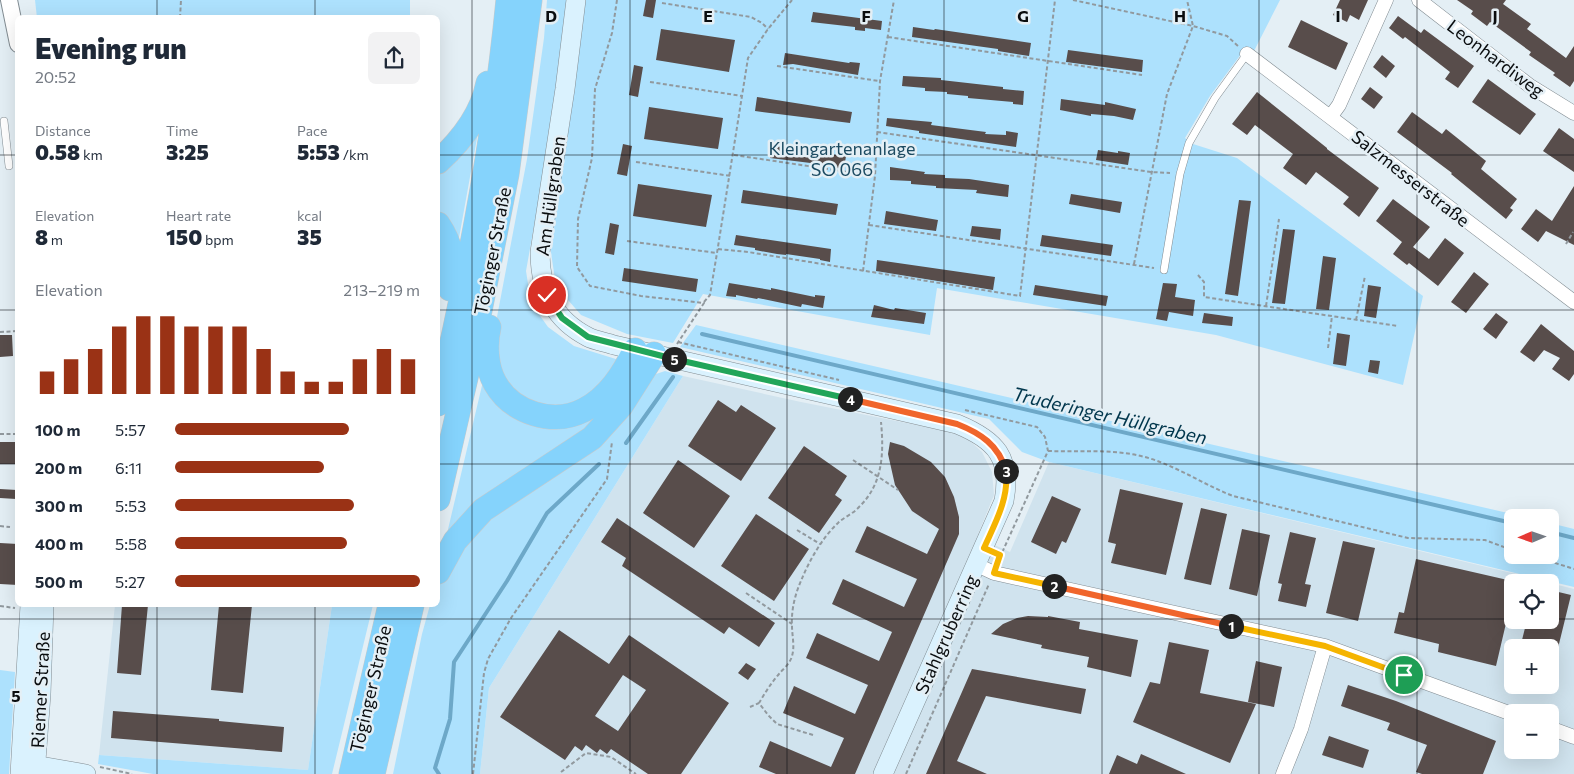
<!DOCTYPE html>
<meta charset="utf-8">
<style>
:root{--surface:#fff;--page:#f2f2f3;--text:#1f2937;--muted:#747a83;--accent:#9a3215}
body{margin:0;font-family:Commissioner,sans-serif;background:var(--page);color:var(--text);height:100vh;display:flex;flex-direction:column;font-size:19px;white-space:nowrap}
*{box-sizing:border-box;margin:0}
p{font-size:16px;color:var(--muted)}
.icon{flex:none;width:28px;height:28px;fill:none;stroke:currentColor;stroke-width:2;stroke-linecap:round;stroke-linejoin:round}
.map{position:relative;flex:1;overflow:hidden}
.sheet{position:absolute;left:15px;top:15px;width:425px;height:592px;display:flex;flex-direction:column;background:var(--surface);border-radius:8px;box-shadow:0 5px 20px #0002}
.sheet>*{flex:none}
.needle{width:32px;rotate:268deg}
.tools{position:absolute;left:1504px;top:509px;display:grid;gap:10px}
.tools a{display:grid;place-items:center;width:55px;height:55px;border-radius:8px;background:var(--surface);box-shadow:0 5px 20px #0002;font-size:25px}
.pin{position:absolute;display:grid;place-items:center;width:42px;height:42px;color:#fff;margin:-21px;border:2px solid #fff;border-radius:50%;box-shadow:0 1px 5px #0007}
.km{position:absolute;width:25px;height:25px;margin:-12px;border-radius:50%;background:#222;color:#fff;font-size:14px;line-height:25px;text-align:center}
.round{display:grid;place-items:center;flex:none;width:52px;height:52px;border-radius:8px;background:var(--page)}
.headline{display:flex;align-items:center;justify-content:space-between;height:85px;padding:0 20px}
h1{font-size:28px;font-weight:800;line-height:38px}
.figures{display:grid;grid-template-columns:repeat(3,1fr);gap:8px;height:85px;padding:5px 20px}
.figures div{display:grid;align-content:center}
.figures b{font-size:21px;font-weight:800}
.figures small{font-size:14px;font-weight:400}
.figures p{font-size:14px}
.chart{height:140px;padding:10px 20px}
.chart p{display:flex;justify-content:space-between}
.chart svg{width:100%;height:90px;margin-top:5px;stroke:var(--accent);stroke-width:6}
ul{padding:0 20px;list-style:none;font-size:16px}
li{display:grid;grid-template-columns:80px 60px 1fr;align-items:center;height:38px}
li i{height:12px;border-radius:6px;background:var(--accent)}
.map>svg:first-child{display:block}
.built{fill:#d0e3ee;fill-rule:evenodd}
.green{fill:#ade1fd}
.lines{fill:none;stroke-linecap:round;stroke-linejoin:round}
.stream{stroke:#6da8c8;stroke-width:4}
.building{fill:#584d4b;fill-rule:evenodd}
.service-casing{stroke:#828c92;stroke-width:8}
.minor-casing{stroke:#828c92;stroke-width:15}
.tertiary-casing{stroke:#828c92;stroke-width:18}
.secondary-casing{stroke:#828c92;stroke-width:20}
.motorway-casing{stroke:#c9caca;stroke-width:25}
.path{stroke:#91999e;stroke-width:2;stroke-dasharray:4 2.5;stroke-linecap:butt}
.service{stroke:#fff;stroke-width:7}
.minor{stroke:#fff;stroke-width:14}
.tertiary{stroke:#fff;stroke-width:16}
.secondary{stroke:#daf2fe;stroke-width:19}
.motorway{stroke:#85d3fc;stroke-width:24}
.split-1-casing{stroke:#fff;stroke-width:10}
.split-2-casing{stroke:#fff;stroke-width:10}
.split-3-casing{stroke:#fff;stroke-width:10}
.split-4-casing{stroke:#fff;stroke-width:10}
.split-5-casing{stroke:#fff;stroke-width:10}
.split-6-casing{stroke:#fff;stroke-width:10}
.split-1{stroke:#f5b400;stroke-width:6}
.split-2{stroke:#f0652b;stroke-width:6}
.split-3{stroke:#f5b400;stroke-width:6}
.split-4{stroke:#f0652b;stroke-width:6}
.split-5{stroke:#22a559;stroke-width:6}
.split-6{stroke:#22a559;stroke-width:6}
.grid{fill:none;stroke:#0a0d0f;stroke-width:1;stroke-opacity:0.55}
.labels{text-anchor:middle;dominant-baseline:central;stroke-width:5;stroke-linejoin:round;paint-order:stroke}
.street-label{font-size:18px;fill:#0a0d0f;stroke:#e4eff5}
.park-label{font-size:18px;fill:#1c4b62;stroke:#e4eff5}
.water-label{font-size:19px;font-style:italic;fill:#00364c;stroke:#e4eff5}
.grid-label{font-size:16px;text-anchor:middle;font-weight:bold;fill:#0a0d0f;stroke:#e4eff5;stroke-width:5;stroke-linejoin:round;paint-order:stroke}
</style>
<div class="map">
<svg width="1574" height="774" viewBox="0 0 1574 774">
<rect width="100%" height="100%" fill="#e4eff5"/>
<path class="built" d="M683,376L801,402L957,433L968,439L982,452L992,472L994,495L977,537L1010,552L1049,462L1549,582H1512V620H1550V583L1574,589V774H480L489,688ZM1512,648H1550V685H1512ZM1512,712H1550V750H1512Z
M115,605H332L308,770L99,755Z"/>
<path class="green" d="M35,0H410V17L37,18Z
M547,0H568L555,109L526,271L531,303L548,327L574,346L619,360L621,364L576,408H534L502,382L493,338L527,159L544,38Z
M583,0H1280L1254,51L1247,46L1210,96L1185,138L1193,144L1237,158L1423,296L1403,385L1216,335L937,288L930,335L703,294L673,343L627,334L581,315L556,286L550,246Z
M479,127L457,249L438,216V170Z
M696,325L1525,517L1512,518V555H1550V523L1574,529V587L1049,462L1022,452L989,419L680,347Z
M665,371L683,376L489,688L480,774H393L422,634L430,605H438V586L457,552L487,520L647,377Z
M484,377L526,418L613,395L592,427L445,542Z
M332,605H373L332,774H153L98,764L99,755L308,770Z
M0,670L15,672L9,774H0Z"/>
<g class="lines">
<path class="stream" d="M702,334L1512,523
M626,443L673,377
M1550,532L1574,538
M439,774L435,768L450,719L454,662L507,581L547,513L599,464"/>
</g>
<path class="building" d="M646,0H656L653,18L643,16Z
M1340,0H1368L1359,20L1350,15L1347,22L1333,15Z
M1457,0H1506L1503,4L1531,24L1527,29L1566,58L1574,46V81L1570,87L1553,75L1555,73L1529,55L1531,52L1490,22L1487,26L1471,14L1473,11Z
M813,12L882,21L881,30L865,28V31L855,30V27L811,22Z
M1398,16L1421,33L1424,29L1474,66L1458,88L1445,79L1450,72L1405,37L1403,39L1389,28Z
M1301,20L1348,43L1336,70L1288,47Z
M913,27L934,30L935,29L1031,43L1029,56L998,51V49L912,37Z
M661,29L735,40L729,72L656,60Z
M1068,50L1143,60L1142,72L1066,62Z
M785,53L849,63L850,62L860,63L858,75L793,64L783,65Z
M1382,55L1395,66L1386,78L1373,67Z
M634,65L643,67L638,97L629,95Z
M903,76L941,78V80L1003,87V89L1024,91L1023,105L1013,104V102L968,98V96L947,94V92L925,91V88L902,86Z
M1488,79L1536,114L1520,135L1472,102Z
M1370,87L1383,97L1374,109L1361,99Z
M1257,92L1327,148V149L1379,188L1359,217L1343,204L1349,197L1316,172L1306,185L1283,168L1293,154L1255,125L1247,135L1232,124Z
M757,97L852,112L850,123L755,111Z
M1061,99L1105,105V102L1136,109L1133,120L1114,116L1091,114V116L1060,110Z
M649,107L723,118L718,149L644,139Z
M1412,112L1442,134L1446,129L1486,161L1481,169L1517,199L1510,208L1513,210L1506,219L1451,174L1452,173L1397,132Z
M887,118L932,122L931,125L986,132L985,134L1006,135V131L1018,133L1016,147L919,133V131L886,126Z
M1559,128L1574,139V172L1543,151Z
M623,144L632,146L627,176L617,174Z
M771,145L802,151L846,156L844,169L835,168V166L770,158Z
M1098,150L1118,153V151L1130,153L1128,165L1096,160Z
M890,167L925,172L924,174L945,175V178L969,179L1009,185L1008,197L976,193L977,190L936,188V186L911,184V181L890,180Z
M638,184L712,195L706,227L633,216Z
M1574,186V245L1546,231L1538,242L1521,229L1536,209L1552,221Z
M743,190L838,204L836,215L741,203Z
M1071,194L1122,202L1120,213L1069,204Z
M1393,199L1430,227L1413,247L1429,259L1445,238L1464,253L1438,286L1409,263L1407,265L1393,254L1402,242L1376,221Z
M1239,200L1251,201L1238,296L1225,294Z
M886,211L938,220L936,231L884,224Z
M610,223L619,225L614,255L605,253Z
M972,226L1001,229L1000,240L970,236Z
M1283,229L1295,230L1285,304L1272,303Z
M736,235L831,249L830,262L820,260V259L786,254V255L777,254L755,250V248L734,245Z
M1042,235L1113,245L1111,256L1040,246Z
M1323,256L1336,258L1329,310L1316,309Z
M877,260L995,277L993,290L876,271Z
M624,268L698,279L696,292L622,281Z
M1474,272L1489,284L1466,313L1451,302Z
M729,283L771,290V288L815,297V295L825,296L823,308L802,304L801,307L758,298L757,299L736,295V297L726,296Z
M1163,283L1177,284L1175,297L1195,300L1193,316L1169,312L1167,321L1156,319Z
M1035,285L1108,296L1106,306L1033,295Z
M1368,285L1381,287L1376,318L1364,316Z
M874,305L894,310L895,308L926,313L924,324L871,317Z
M1204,313L1233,317L1232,326L1202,323Z
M1496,313L1508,322L1496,339L1483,329Z
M1541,324L1574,351V374L1569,381L1552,369L1560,358L1544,350L1534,362L1520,352Z
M1337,333L1350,335L1346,366L1333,364Z
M0,335H12L13,356L0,357Z
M1370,360L1380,361L1378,374L1368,372Z
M718,400L736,412L741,405L776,428L741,481L688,446Z
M0,442H15V464H0Z
M890,442L904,446L931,462L945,477L954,497L959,517V534L855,774H776L759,767L770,741L831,767L844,738L783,713L794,686L855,714L868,685L806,658L817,633L879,661L892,632L832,604L843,579L904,607L917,579L855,552L867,526L927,554L939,529L912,511L895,485L888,454Z
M804,446L847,476L835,495L842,500L819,533L768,498Z
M678,460L730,496L694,548L643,513Z
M0,489L17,490L16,499L0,498Z
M1120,489L1183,503L1166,575L1111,563L1116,544L1108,542Z
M1052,496L1081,509L1066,543L1062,541L1056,554L1031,542Z
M1201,508L1227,514L1211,585L1184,579Z
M756,514L809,549L774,601L721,566Z
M617,518L775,623L759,647L729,627L724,634L622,566L626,558L601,542Z
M1242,529L1270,535L1257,596L1229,589Z
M1290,532L1316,538L1305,584L1311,585L1306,607L1278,601L1282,584L1278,583Z
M1343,541L1375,548L1358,621L1326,613Z
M0,543L18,544V585L0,584Z
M1416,559L1512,581V620L1507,619L1496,666L1438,652L1439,644L1394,633L1399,612L1404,613Z
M1550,590L1571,595L1558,648H1520L1527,620H1550Z
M122,605H148L141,675L117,673Z
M219,605H252L243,693L211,690Z
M1028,616L1048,617V616L1080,622L1079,629L1138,640L1131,677L1087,667L1089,657L1041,648L1042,645L991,634L1003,624L1017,618Z
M559,630L609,664L629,635L729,703L681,774H648L611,749L607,754L600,749L597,753L586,745L582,751L575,746L565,760L500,717ZM623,675L646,690L618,731L595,716Z
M1169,642L1209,650L1200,693L1256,704L1230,763L1133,722L1150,682L1160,684Z
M1256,661L1282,667L1274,707L1248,702Z
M746,663L756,669L748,680L738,673Z
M972,669L1086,689L1081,714L986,696L957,761L987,774H926Z
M1348,685L1396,701L1496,741L1483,774H1422L1416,772L1427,745L1387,730L1390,723L1341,706Z
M113,711L219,719V721L284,727L282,752L111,738Z
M1329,736L1369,750L1363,768L1322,755Z
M1141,754L1186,774H1109L1117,755L1137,764Z"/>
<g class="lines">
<g class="service-casing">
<path id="service" d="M4,121L9,166
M1164,270L1180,174L1189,143L1215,98L1247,54"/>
</g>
<g class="minor-casing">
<path id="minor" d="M1419,0L1530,86L1574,113
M1247,54L1574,302
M1331,116L1339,105L1386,0
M977,565L994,573L1325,646L1512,714
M1550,728L1574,737
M1283,774L1301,729L1325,646"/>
</g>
<g class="tertiary-casing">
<path id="tertiary" d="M9,0L18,44"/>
</g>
<g class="secondary-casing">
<path id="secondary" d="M576,0L565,89L540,252C540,290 553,319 588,337C596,341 606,342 614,345L957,424C996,440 1012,458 1004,501L883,774
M23,763L86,774
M20,774L30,605
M35,774L41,694L44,605"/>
</g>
<g class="motorway-casing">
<path id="motorway" d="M438,162C461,141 482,114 488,83
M438,224C453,246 454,263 450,289
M489,327C485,344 486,367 495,383C512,413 553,426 584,410C609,397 623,374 635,350
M438,404C469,271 495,136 508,0
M438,499L471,356L507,174L530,0
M438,572L455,541L483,510L592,438L621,406L654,354
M351,774L390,605
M373,774L412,605"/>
</g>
<path class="path" d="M617,0L612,33L595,89L592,158L578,219L577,267L590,286L641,296L704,303L677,344
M1073,0L1193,26L1227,36L1238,46
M662,3L751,17L762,23L768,29
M180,18L181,0
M888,37L1142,75
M777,66L879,81
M650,82L742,96
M877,132L1151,172L1170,173
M734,155L875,176
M636,162L731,176
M869,225L1154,268
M627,241L717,253
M1566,244L1573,232
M718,249L748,252L1020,296L1055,0
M1134,264L1167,94L1193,26L1187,0
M863,271L875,176L880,81L894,0
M1198,275L1204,282V297L1398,326
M704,302L710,295L717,253L748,58L768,29L792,0
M1266,306L1279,219
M1356,320L1365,276
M0,332L18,331
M678,342L839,380
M1328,348L1332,316
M965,410L1037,427L1045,437L1048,451L1001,555L998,554
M0,434H18
M1048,451C1078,452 1112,449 1141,456C1174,464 1202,484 1233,496L1408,538L1485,540L1512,550
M853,460L898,490
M0,526L10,527
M797,530L820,544
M1530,555L1574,569
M746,593L792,624
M0,606L15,608
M750,707L759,703
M813,735L777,724L768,715L759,703C765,693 771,683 779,674C783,669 790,664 792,656C795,646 792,636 792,626C791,611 795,594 801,581C809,561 822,538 838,523C844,517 853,514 859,507C883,484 884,453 881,422
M100,767L132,774
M561,772L586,753L611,757L636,774
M473,774L484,673L488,659L511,618L607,479L612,442
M906,774L989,584"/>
<use href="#service" class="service"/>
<use href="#minor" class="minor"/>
<use href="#tertiary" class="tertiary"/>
<use href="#secondary" class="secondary"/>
<use href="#motorway" class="motorway"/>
</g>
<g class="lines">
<g class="split-1-casing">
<path id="split-1" d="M1231,626L1325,646L1404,675"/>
</g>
<g class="split-2-casing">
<path id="split-2" d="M1054,586L1231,626"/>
</g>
<g class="split-3-casing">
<path id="split-3" d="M1006,471C1009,499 995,523 984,548L1000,555L994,573L1054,586"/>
</g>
<g class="split-4-casing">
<path id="split-4" d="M850,399L957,424C980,433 999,445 1006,471"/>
</g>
<g class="split-5-casing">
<path id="split-5" d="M674,359L850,399"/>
</g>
<g class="split-6-casing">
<path id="split-6" d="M547,295L562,318L588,337L674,359"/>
</g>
<use href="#split-1" class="split-1"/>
<use href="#split-2" class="split-2"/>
<use href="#split-3" class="split-3"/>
<use href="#split-4" class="split-4"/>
<use href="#split-5" class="split-5"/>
<use href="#split-6" class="split-6"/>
</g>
<path class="grid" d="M157,0V18M315,0V18M472,0V774M630,0V774M787,0V774M944,0V774M1102,0V774M1259,0V774M1417,0V774M0,155H18M438,155H1574M0,310H18M438,310H1574M0,464H18M438,464H1574M157,605V774M315,605V774M0,619H1512M1550,619H1574"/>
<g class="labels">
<g class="street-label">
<text transform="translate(1496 58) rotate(37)">Leonhardiweg</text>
<text transform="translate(1411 178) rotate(38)">Salzmesserstraße</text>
<text transform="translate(550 196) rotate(-82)">Am Hüllgraben</text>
<text transform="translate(492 251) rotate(-79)">Töginger Straße</text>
<text transform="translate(946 634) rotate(-66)">Stahlgruberring</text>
<text transform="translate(370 689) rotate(-77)">Töginger Straße</text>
<text transform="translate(40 690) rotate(-87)">Riemer Straße</text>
</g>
<g class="park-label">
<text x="842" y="148">Kleingartenanlage<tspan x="842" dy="21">SO 066</tspan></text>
</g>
<g class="water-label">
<text transform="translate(1110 415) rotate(13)">Truderinger Hüllgraben</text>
</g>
</g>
<g class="grid-label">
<text x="551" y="22">D</text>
<text x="708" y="22">E</text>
<text x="866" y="22">F</text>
<text x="1023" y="22">G</text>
<text x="1180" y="22">H</text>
<text x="1338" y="22">I</text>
<text x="1495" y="22">J</text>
<text x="16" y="702">5</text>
</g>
</svg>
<div class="tools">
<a><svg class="needle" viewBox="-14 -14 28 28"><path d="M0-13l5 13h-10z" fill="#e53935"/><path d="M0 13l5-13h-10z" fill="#747a83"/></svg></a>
<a><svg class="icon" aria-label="locate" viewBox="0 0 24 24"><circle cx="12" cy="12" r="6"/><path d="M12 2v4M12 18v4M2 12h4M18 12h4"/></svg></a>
<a>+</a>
<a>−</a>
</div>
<div class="pin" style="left:1404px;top:675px;background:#1e9e55"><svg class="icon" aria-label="arrive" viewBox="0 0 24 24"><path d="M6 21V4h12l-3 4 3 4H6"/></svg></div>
<div class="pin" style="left:547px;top:295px;background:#d93025"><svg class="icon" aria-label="check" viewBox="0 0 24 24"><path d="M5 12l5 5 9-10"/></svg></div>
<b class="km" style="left:1231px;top:626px">1</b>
<b class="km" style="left:1054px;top:586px">2</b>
<b class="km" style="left:1006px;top:471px">3</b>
<b class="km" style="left:850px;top:399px">4</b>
<b class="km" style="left:674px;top:359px">5</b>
<section class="sheet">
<div class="headline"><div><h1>Evening run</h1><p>20:52</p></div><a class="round"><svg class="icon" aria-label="share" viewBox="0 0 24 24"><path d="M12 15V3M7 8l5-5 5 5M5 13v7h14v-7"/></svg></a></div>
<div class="figures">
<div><p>Distance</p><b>0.58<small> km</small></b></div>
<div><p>Time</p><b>3:25</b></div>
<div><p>Pace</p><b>5:53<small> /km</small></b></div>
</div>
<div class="figures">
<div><p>Elevation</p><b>8<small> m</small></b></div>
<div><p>Heart rate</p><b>150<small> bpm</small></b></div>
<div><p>kcal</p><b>35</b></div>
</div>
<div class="chart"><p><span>Elevation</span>213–219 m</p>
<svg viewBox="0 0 160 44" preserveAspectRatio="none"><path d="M5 44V33M15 44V27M25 44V22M35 44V11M45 44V6M55 44V6M65 44V11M75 44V11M85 44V11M95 44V22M105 44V33M115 44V38M125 44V38M135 44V27M145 44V22M155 44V27"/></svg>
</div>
<ul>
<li><b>100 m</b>5:57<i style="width:71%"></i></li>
<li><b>200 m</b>6:11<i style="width:61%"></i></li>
<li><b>300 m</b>5:53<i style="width:73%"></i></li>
<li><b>400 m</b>5:58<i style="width:70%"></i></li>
<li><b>500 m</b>5:27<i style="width:100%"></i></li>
</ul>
</section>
</div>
